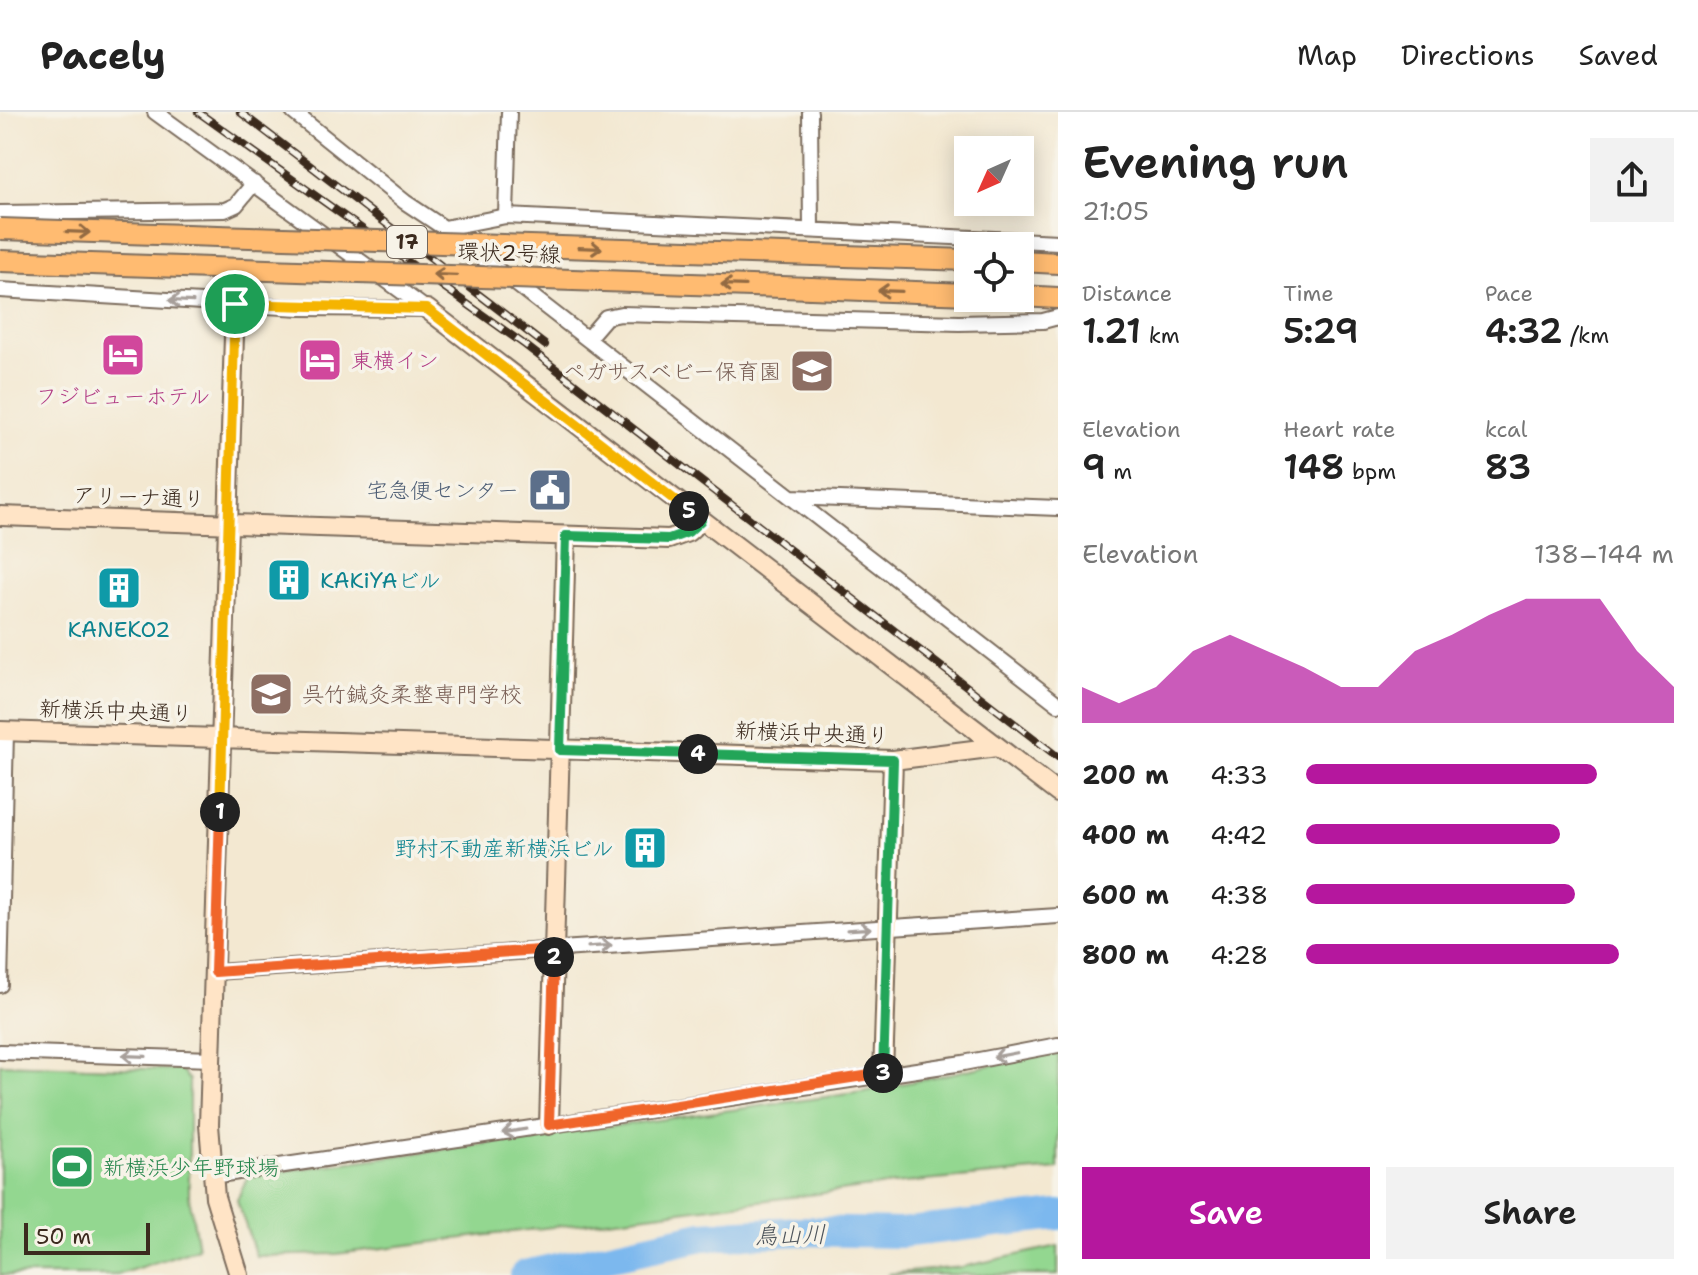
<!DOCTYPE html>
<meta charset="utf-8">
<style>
:root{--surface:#fff;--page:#f2f2f2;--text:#222;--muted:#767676;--line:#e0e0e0;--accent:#b5179e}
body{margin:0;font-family:"Shantell Sans","Klee One",sans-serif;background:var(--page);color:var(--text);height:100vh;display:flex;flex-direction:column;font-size:30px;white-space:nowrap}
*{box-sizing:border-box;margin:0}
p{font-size:26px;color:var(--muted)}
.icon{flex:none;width:44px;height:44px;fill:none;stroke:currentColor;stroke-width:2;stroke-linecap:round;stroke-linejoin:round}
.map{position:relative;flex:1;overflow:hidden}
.side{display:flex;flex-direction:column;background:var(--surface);width:640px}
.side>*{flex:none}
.needle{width:52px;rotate:225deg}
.controls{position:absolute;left:954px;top:24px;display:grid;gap:16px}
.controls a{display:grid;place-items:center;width:80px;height:80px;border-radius:0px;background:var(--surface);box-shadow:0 4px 20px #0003;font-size:40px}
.scale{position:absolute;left:24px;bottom:20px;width:126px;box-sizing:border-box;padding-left:8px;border:4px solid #3b2a1e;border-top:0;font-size:22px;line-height:28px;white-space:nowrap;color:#3b2a1e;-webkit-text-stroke:6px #f7f3e8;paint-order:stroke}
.pin{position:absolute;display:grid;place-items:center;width:68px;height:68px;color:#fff;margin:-34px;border:4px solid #fff;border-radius:50%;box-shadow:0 2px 8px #0007}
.km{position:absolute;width:40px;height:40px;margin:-20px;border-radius:50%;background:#222;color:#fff;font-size:22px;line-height:40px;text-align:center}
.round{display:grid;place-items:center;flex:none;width:84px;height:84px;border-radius:0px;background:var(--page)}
.summary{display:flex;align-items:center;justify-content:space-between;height:136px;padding:0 24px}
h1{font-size:44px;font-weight:600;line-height:60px}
.metrics{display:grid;grid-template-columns:repeat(3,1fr);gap:12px;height:136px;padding:8px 24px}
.metrics div{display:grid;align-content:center}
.metrics b{font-size:34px;font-weight:600}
.metrics small{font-size:22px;font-weight:400}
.metrics p{font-size:22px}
.chart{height:224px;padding:16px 24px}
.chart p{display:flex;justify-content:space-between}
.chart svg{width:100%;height:144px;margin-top:8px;fill:var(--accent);opacity:.7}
.action{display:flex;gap:16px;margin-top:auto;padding:16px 24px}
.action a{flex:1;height:92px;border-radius:0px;background:var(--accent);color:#fff;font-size:32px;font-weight:600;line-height:92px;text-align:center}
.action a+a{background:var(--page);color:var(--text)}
ul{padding:0 24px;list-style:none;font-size:26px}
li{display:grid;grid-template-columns:128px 96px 1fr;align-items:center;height:60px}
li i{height:20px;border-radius:10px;background:var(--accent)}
header{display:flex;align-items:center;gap:48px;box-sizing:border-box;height:112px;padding:0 40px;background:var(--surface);border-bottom:2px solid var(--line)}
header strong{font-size:38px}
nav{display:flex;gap:44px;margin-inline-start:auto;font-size:28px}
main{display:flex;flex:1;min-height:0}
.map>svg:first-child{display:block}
.green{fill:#93d790;stroke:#678057;stroke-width:2}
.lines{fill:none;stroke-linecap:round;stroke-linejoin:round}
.river{stroke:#7bb8ee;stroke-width:30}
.street-casing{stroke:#7b6c5d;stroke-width:18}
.secondary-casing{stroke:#7b6c5d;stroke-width:22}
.primary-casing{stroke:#7b6c5d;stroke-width:24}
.street{stroke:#fff;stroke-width:14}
.secondary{stroke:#ffe4c6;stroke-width:18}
.primary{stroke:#ffbb71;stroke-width:20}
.rail-casing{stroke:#3b2a1e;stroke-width:8}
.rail{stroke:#f7f3e8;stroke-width:5;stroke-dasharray:15;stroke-linecap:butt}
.primary-bridge-casing{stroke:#7b6c5d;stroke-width:24;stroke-linecap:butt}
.primary-bridge{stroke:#ffbb71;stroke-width:20}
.oneway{stroke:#936b43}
.oneway2{stroke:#a79f9a}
.split-1-casing{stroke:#fff;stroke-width:16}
.split-2-casing{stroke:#fff;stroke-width:16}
.split-3-casing{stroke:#fff;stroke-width:16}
.split-4-casing{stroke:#fff;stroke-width:16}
.split-5-casing{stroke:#fff;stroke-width:16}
.split-6-casing{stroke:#fff;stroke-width:16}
.split-1{stroke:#f5b400;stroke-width:10}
.split-2{stroke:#f0652b;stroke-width:10}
.split-3{stroke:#f0652b;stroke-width:10}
.split-4{stroke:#22a559;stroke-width:10}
.split-5{stroke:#22a559;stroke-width:10}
.split-6{stroke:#f5b400;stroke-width:10}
.labels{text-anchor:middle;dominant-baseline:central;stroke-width:7;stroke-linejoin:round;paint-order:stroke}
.shield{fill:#f7f3e8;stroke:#73665b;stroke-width:2}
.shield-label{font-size:20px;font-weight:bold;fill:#3b2a1e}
.street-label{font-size:22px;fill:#3b2a1e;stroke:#f7f3e8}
.hotel-label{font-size:22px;fill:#b23c85;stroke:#f7f3e8;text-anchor:start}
.education-label{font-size:22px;fill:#785e54;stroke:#f7f3e8;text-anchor:end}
.service-label{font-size:22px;fill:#4e5e75;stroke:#f7f3e8;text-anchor:end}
.culture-label{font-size:22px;fill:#0d838f;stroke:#f7f3e8;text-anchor:start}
.leisure-label{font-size:22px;fill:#27864d;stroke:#f7f3e8;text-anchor:start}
.water-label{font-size:24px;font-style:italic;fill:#4e555c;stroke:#f7f3e8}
</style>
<header>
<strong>Pacely</strong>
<nav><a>Map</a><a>Directions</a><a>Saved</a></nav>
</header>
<main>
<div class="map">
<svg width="1058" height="1163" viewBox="0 0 1058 1163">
<rect width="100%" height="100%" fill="#f7f3e8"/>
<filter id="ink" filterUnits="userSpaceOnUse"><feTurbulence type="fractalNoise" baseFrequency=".0125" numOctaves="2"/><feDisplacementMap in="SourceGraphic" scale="16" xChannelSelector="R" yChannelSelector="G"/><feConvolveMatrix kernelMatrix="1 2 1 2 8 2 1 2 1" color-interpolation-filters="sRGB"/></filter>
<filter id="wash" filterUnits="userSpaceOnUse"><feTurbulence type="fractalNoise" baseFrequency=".006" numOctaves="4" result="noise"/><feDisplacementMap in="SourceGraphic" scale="32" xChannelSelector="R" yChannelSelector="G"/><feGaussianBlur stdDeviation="1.8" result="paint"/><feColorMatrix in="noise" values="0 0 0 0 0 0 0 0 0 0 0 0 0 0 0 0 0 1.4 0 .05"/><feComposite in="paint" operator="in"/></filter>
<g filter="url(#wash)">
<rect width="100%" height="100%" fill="#f3e8d1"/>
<path class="green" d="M1058,939V1057L903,1071L336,1142L256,1144L237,1088L248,1064L863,980Z
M0,952L180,958L189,968V1084L198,1136L117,1163H0Z
M1058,1134V1163L886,1162L962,1155Z"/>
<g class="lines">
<path class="river" d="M525,1163L703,1124L802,1119L900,1121L1058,1103"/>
</g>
</g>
<g filter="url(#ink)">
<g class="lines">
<g class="street-casing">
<path id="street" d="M155,0L426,197
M293,0L405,90L444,116L1058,592
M810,0L811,118
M0,101L225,98L236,93L254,71
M506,104L1058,130
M444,116L506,104L509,0
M0,178L301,196L427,197
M587,227L606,205L621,202L959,211L1043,209L1058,205
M792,385L1058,396
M215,860L1058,804
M0,873L6,620
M0,940L212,947
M212,1064L963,951L1058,933"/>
</g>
<g class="secondary-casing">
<path id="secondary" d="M235,192L209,1013L215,1085L239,1163
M427,197L1058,681
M0,404L669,427L688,420L701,408
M0,619L893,648L997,635
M883,963L893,648
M549,1013L566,424"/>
</g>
<g class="primary-casing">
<path id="primary" d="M814,143L968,148
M1020,149L1058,151
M811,176L968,182
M1020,184L1058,186"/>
</g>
<use href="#street" class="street"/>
<use href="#secondary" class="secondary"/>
<use href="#primary" class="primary"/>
<g class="rail-casing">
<path id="rail" d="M198,0L525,233L1058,645
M240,0L545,233"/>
</g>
<use href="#rail" class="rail"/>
<g class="primary-bridge-casing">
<path id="primary-bridge" d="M0,117L814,143
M0,149L811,176"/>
</g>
<use href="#primary-bridge" class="primary-bridge"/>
</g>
<defs><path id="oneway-shaft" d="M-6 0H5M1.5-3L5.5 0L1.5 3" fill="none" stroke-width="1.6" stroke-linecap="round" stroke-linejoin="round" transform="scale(2)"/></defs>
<g class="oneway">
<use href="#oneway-shaft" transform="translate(78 120) rotate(2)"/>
<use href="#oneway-shaft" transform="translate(590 136) rotate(2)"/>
<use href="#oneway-shaft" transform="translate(445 163) rotate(-178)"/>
<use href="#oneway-shaft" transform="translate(733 173) rotate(-178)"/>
<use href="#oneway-shaft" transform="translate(890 179) rotate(-178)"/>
</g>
<g class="oneway2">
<use href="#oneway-shaft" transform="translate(181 189) rotate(-177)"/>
<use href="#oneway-shaft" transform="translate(859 817) rotate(-4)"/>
<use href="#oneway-shaft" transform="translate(600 834) rotate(-4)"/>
<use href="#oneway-shaft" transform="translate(1005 943) rotate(169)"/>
<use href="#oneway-shaft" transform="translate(134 944) rotate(-178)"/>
<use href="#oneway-shaft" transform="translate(514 1019) rotate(171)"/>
</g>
</g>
<g class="lines" filter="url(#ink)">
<g class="split-1-casing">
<path id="split-1" d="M220,700L235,192"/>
</g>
<g class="split-2-casing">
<path id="split-2" d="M220,700L215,860L554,837V845"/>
</g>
<g class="split-3-casing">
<path id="split-3" d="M554,845L549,1013L883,961"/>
</g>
<g class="split-4-casing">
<path id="split-4" d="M698,642L893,648L883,961"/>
</g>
<g class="split-5-casing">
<path id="split-5" d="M689,399L701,408L688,420L669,427L566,424L560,638L698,642"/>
</g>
<g class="split-6-casing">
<path id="split-6" d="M235,192L427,197L689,399"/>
</g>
<use href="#split-1" class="split-1"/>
<use href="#split-2" class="split-2"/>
<use href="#split-3" class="split-3"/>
<use href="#split-4" class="split-4"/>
<use href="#split-5" class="split-5"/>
<use href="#split-6" class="split-6"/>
</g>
<defs>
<g id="hotel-square" transform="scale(2.3)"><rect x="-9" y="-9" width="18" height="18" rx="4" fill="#d1479c" stroke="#f7f3e8"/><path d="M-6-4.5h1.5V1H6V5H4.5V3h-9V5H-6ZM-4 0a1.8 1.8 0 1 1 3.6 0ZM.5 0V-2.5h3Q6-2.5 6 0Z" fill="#fff"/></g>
<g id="school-square" transform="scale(2.3)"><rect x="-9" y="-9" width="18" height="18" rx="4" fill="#8d6e63" stroke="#f7f3e8"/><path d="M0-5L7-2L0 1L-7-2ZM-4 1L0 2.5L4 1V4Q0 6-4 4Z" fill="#fff"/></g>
<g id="civic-square" transform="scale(2.3)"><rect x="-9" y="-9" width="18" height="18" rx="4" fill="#5c6f8a" stroke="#f7f3e8"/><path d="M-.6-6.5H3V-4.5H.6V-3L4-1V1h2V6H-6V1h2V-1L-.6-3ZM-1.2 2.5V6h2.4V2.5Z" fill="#fff"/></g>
<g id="building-square" transform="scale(2.3)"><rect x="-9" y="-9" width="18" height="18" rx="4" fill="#0f9aa8" stroke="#f7f3e8"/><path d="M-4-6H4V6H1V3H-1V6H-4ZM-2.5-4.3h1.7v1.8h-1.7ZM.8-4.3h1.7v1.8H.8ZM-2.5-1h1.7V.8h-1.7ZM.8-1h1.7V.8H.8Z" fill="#fff"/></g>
<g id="university-square" transform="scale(2.3)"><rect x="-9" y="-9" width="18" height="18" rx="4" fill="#8d6e63" stroke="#f7f3e8"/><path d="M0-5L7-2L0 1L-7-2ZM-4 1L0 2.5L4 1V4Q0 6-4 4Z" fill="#fff"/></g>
<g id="stadium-square" transform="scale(2.3)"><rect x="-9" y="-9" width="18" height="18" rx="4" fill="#2e9e5b" stroke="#f7f3e8"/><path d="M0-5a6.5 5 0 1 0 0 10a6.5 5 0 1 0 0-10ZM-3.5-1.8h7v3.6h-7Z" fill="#fff"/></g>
</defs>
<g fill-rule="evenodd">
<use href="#hotel-square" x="123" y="243"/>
<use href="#hotel-square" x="320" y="248"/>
<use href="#school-square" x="812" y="259"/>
<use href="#civic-square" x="550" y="378"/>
<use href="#building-square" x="289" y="468"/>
<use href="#building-square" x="119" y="476"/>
<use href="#university-square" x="271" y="582"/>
<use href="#building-square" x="645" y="736"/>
<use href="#stadium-square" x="72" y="1055"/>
</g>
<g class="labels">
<rect class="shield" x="387" y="114" width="40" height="32" rx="6"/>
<g class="shield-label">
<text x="407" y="130">17</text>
</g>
<g class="street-label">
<text transform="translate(509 141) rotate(2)">環状2号線</text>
<text transform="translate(139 385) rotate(2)">アリーナ通り</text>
<text transform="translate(116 599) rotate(2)">新横浜中央通り</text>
<text transform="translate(812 621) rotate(2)">新横浜中央通り</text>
</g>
<g class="hotel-label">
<text x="351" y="248">東横イン</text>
<text x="123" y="284" text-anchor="middle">フジビューホテル</text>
</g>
<g class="education-label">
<text x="781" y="259">ペガサスベビー保育園</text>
<text x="302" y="582" text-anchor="start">呉竹鍼灸柔整専門学校</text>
</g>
<g class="service-label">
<text x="519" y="378">宅急便センター</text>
</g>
<g class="culture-label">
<text x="320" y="468">KAKiYAビル</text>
<text x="119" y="517" text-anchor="middle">KANEKO2</text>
<text x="614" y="736" text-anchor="end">野村不動産新横浜ビル</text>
</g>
<g class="leisure-label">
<text x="103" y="1055">新横浜少年野球場</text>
</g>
<g class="water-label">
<text transform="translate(790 1123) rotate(-1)">鳥山川</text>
</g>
</g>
</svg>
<div class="controls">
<a><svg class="needle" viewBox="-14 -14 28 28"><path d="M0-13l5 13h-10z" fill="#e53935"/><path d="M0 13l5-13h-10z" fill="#767676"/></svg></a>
<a><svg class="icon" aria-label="locate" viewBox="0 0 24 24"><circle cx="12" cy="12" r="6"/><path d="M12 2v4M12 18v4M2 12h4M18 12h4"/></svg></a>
</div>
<div class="scale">50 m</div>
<div class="pin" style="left:235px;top:192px;background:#1e9e55"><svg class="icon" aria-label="arrive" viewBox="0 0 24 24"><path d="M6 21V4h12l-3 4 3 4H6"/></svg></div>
<b class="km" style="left:220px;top:700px">1</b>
<b class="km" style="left:554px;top:845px">2</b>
<b class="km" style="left:883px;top:961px">3</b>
<b class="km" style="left:698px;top:642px">4</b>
<b class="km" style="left:689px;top:399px">5</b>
</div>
<section class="side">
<div class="summary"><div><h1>Evening run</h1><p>21:05</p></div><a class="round"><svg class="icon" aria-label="share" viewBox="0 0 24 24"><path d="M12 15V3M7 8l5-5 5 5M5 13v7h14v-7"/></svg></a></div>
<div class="metrics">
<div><p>Distance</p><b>1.21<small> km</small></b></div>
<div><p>Time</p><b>5:29</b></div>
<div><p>Pace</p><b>4:32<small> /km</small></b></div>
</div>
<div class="metrics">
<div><p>Elevation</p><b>9<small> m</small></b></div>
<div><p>Heart rate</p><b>148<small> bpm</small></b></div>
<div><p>kcal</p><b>83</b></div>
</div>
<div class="chart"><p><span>Elevation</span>138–144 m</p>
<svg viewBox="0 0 160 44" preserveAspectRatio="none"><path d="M0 44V33L10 38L20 33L30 22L40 17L50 22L60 27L70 33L80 33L90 22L100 17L110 11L120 6L130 6L140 6L150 22L160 33V44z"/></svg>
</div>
<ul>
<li><b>200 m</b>4:33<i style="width:79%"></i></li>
<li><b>400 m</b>4:42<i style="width:69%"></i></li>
<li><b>600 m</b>4:38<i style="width:73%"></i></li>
<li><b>800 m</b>4:28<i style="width:85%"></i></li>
</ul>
<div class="action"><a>Save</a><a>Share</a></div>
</section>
</main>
